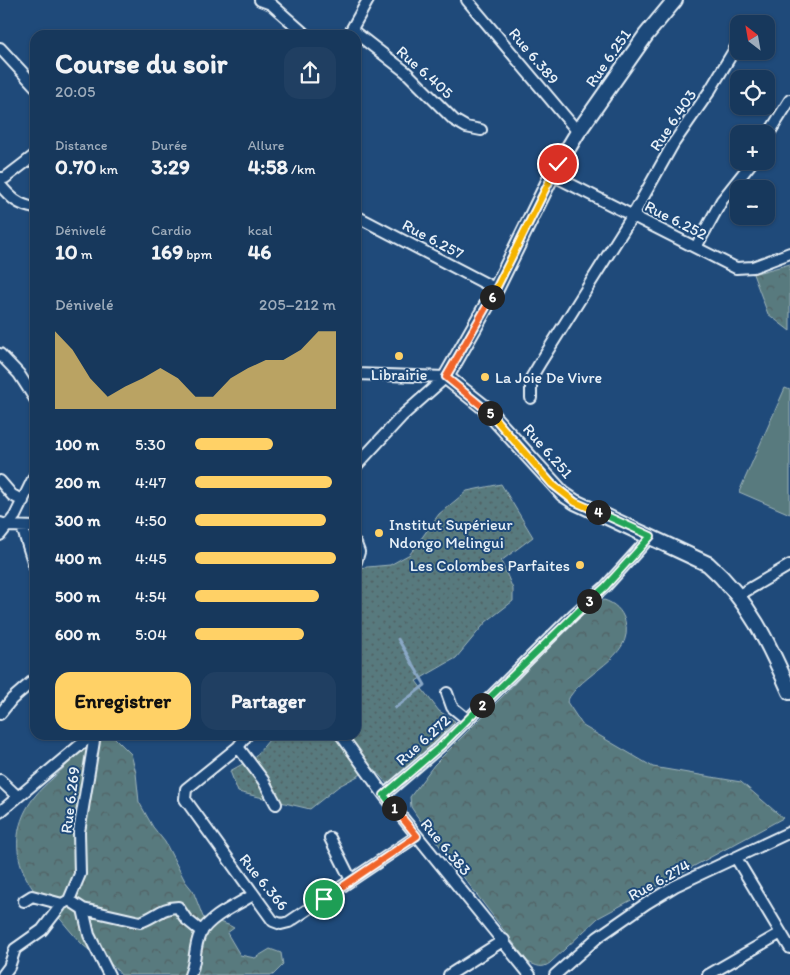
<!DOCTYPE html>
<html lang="fr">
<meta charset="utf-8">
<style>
:root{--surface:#17385c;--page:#203f62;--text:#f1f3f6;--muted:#9eacbb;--line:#365272;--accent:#ffd166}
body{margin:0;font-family:Itim,sans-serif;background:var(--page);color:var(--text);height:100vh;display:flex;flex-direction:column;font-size:19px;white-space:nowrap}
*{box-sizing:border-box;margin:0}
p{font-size:16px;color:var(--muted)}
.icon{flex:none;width:28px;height:28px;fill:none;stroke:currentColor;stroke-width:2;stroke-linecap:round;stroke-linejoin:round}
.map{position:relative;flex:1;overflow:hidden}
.details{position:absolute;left:30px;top:30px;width:331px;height:710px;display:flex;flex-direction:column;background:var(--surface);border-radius:15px;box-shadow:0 1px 4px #0004,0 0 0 1px var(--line)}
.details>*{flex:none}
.needle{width:32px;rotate:329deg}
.buttons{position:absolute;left:730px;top:15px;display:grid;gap:10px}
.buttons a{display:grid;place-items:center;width:45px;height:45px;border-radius:10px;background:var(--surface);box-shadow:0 1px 4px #0004,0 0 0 1px var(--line);font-size:25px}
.pin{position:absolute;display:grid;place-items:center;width:42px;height:42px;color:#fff;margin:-21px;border:2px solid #fff;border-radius:50%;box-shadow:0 1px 5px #0007}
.km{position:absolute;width:25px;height:25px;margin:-12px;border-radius:50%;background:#222;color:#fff;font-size:14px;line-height:25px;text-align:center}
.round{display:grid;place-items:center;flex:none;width:52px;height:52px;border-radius:15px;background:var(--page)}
.headline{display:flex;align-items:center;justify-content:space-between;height:85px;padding:0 25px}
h1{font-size:28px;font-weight:700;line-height:38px}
.stats{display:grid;grid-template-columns:repeat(3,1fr);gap:8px;height:85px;padding:5px 25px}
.stats div{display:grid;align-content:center}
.stats b{font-size:21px;font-weight:700}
.stats small{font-size:14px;font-weight:400}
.stats p{font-size:14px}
.chart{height:140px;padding:10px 25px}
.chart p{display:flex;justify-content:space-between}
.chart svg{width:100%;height:90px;margin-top:5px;fill:var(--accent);opacity:.7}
.action{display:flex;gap:10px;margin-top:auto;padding:10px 25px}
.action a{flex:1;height:58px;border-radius:15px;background:var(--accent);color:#111;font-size:20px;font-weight:700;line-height:58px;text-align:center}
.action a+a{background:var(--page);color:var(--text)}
ul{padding:0 25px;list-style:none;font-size:16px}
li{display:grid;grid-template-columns:80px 60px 1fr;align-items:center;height:38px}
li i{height:12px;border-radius:6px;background:var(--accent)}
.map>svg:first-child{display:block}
.grass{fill:url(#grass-dots);stroke:#a0b6bb}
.forest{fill:url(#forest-crowns);stroke:#a0b6bb}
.garden{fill:#597a7e;stroke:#a0b6bb}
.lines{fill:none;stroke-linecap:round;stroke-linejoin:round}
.stream{stroke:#8aa8c6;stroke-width:3}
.minor-casing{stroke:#e8f1f8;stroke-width:14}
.secondary-casing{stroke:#e8f1f8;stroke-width:18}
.minor{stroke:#1f4a7a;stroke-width:10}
.secondary{stroke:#1f4a7a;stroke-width:14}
.split-1-casing{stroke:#fff;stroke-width:10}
.split-2-casing{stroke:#fff;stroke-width:10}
.split-3-casing{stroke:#fff;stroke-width:10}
.split-4-casing{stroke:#fff;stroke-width:10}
.split-5-casing{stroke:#fff;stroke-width:10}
.split-6-casing{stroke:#fff;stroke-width:10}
.split-7-casing{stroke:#fff;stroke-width:10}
.split-1{stroke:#f0652b;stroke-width:6}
.split-2{stroke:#22a559;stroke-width:6}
.split-3{stroke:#22a559;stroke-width:6}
.split-4{stroke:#22a559;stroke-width:6}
.split-5{stroke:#f5b400;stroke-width:6}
.split-6{stroke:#f0652b;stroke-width:6}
.split-7{stroke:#f5b400;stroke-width:6}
.poi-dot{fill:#ffd166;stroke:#1f4a7a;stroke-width:2}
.labels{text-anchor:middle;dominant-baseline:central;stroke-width:4;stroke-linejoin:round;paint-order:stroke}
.street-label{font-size:16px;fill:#e8f1f8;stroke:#1f4a7a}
.poi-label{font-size:16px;fill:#e8f1f8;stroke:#1f4a7a;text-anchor:start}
</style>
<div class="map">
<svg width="790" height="975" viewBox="0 0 790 975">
<defs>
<pattern id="grass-dots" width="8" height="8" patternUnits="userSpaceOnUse" patternTransform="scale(1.25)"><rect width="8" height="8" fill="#597a7e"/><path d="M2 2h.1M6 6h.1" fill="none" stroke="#506164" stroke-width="1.8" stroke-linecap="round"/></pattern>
<pattern id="forest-crowns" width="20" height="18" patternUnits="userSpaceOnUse" patternTransform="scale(1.25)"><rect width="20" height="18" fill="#597a7e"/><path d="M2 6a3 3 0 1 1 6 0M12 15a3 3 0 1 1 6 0" fill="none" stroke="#506164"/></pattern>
</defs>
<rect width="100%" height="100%" fill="#1f4a7a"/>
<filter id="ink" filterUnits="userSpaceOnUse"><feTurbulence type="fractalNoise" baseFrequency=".02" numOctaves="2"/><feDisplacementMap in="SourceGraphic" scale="10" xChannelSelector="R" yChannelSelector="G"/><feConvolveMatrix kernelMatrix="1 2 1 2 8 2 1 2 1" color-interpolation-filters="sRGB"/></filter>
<g filter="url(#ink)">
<path class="grass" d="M501,484L533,537L501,561L513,589V601L486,622L456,658L416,681L439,711L455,721L432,746L389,786L373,768L339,786L310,809L238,792L230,771L255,757L273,735H356V568L390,565L410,554L439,514L467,491Z"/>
<path class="forest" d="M790,264V331L768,314L753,274Z
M604,600C614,603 622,610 625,621C636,658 579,673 567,702L583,726L653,767L741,782L783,818L598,918L550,963C542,969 537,966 528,962L417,816L411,807L410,797L434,765L506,693L550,644L589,607Z
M112,735L131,754L136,773L139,802L153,827L165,842L185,881L193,891L203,917C209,923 222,920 234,928L227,933L240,955L255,958L270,949L281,953L283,965L273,975H121C110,959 96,957 83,945C73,935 64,923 55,913C50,907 44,903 39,897C6,857 12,812 51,780C65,767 94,737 112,735Z"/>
<path class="garden" d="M785,388L790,390V514L739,492Z"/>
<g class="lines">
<path class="stream" d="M395,708L425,685L398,639"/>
<g class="minor-casing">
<path id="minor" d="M260,0L271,4L306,35
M467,0L578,132
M352,30L406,72L454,120L466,127L481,130
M349,34L368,0
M0,48L35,86
M766,138L790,100
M552,175L736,268L753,267L790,253
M0,178H5L35,155
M0,185C11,198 18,205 35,208
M356,216L496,289
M696,247L722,200L753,161
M0,354L19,374L35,399
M356,374L446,377
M531,398V378L540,363L633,215L673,144L709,92L739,42
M356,466L402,416L446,377
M0,481L12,495L23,501
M0,523L9,526L35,527
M22,527L35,568
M0,535L15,516L35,475
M356,544L359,552L356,562
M739,595L790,565
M447,693L452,707L468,720
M0,714L12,699L35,679
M95,735L79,832L80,874L69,900L83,909L89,935L109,975
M247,735L238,747L186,789L185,799L273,921L281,924L289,922L417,836
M341,735L384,795L530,975
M238,747L263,780L276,804
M0,780L18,797
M384,795L442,745L574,614L605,587L651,536
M0,812L92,735
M330,838L351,880
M736,858L790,948
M24,901L32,896L62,904
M83,909L140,922C154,918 162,907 178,907L186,919L202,932
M3,975L9,967L15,949L42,930L62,904L69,900
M190,975C196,962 194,946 200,934C210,916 237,905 253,895
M449,975L504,940
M555,975L598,937L647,903L675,886L790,832
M708,975L781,933"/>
</g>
<g class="secondary-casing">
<path id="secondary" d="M675,0L646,35L578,132L552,175L496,289L446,377L484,407L563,494L575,502L708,564C748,599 769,644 790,692"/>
</g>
<use href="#minor" class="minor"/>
<use href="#secondary" class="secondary"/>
</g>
</g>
<g class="lines" filter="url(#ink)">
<g class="split-1-casing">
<path id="split-1" d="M324,899L417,836L394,808"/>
</g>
<g class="split-2-casing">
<path id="split-2" d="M394,808L384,795L442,745L482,705"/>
</g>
<g class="split-3-casing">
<path id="split-3" d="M482,705L589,601"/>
</g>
<g class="split-4-casing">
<path id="split-4" d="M589,601L605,587L651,536L598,512"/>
</g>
<g class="split-5-casing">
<path id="split-5" d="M490,413L552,484L575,502L598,512"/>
</g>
<g class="split-6-casing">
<path id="split-6" d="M490,413L446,377L492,297"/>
</g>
<g class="split-7-casing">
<path id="split-7" d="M492,297L558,164"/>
</g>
<use href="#split-1" class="split-1"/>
<use href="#split-2" class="split-2"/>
<use href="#split-3" class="split-3"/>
<use href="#split-4" class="split-4"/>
<use href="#split-5" class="split-5"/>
<use href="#split-6" class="split-6"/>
<use href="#split-7" class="split-7"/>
</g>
<g class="poi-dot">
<circle cx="399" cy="356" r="5"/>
<circle cx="485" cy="377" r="5"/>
<circle cx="379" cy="533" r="5"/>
<circle cx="580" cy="565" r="5"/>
</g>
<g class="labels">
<g class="street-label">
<text transform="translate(534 56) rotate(50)">Rue 6.389</text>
<text transform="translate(608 58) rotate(-55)">Rue 6.251</text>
<text transform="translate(425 72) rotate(42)">Rue 6.405</text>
<text transform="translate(673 120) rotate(-56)">Rue 6.403</text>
<text transform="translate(676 220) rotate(27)">Rue 6.252</text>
<text transform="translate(433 239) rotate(28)">Rue 6.257</text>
<text transform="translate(548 451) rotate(49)">Rue 6.251</text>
<text transform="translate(423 740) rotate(-42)">Rue 6.272</text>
<text transform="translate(70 800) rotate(-83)">Rue 6.269</text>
<text transform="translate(446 847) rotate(50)">Rue 6.383</text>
<text transform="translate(659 880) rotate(-29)">Rue 6.274</text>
<text transform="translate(264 882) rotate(51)">Rue 6.366</text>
</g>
<g class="poi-label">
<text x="399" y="374" text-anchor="middle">Librairie</text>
<text x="495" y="377">La Joie De Vivre</text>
<text x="389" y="524">Institut Supérieur<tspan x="389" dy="18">Ndongo Melingui</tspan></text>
<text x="570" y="565" text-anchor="end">Les Colombes Parfaites</text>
</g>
</g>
</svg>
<div class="buttons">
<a><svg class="needle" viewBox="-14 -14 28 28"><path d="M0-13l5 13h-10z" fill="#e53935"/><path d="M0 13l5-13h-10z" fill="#9eacbb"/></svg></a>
<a><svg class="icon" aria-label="locate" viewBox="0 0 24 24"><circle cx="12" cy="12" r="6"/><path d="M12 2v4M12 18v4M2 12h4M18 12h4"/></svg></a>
<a>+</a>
<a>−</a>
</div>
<div class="pin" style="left:324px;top:899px;background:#1e9e55"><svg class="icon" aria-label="arrive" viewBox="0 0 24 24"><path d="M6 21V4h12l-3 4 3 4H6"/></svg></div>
<div class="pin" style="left:558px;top:164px;background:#d93025"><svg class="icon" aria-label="check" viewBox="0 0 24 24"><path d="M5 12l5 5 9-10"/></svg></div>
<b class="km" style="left:394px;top:808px">1</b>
<b class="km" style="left:482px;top:705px">2</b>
<b class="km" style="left:589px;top:601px">3</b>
<b class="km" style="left:598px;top:512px">4</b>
<b class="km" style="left:490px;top:413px">5</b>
<b class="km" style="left:492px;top:297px">6</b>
<section class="details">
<div class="headline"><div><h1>Course du soir</h1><p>20:05</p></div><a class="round"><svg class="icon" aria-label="share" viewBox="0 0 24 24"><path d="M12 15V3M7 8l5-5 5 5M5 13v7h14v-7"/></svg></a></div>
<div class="stats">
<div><p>Distance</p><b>0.70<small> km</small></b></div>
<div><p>Durée</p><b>3:29</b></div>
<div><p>Allure</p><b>4:58<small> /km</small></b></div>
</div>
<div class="stats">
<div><p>Dénivelé</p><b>10<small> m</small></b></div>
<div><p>Cardio</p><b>169<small> bpm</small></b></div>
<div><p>kcal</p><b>46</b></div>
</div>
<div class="chart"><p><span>Dénivelé</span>205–212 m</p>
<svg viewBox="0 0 160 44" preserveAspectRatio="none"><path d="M0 44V6L10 15L20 29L30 38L40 33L50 29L60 24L70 29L80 38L90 38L100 29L110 24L120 20L130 20L140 15L150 6L160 6V44z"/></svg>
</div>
<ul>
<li><b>100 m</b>5:30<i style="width:55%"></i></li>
<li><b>200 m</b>4:47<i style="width:97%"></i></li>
<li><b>300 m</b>4:50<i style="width:93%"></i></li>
<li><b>400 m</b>4:45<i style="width:100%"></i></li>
<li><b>500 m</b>4:54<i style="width:88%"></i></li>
<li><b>600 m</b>5:04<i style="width:77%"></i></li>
</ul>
<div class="action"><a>Enregistrer</a><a>Partager</a></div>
</section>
</div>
